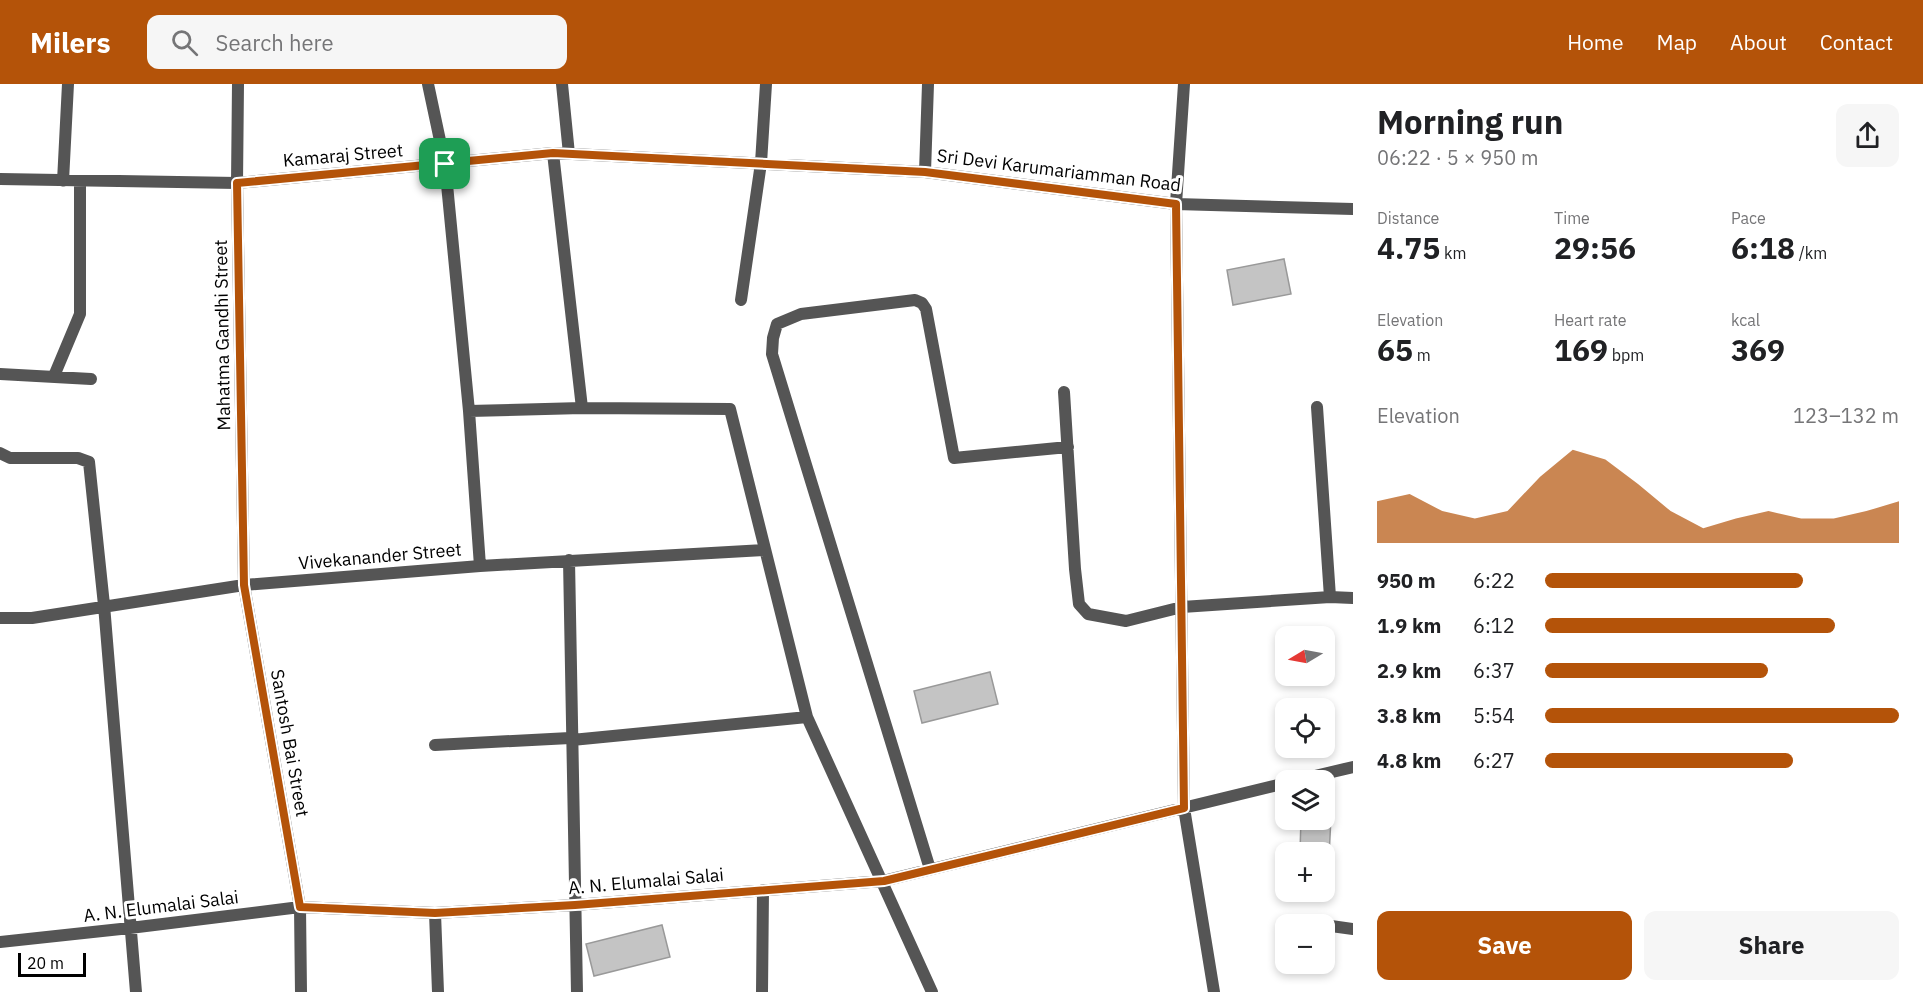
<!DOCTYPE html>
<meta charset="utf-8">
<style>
:root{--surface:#fff;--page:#f6f6f6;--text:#202124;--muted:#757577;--accent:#b45309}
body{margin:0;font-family:"IBM Plex Sans",sans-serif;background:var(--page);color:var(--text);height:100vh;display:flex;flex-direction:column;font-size:22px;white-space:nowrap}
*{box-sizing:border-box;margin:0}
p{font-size:20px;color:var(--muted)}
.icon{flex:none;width:33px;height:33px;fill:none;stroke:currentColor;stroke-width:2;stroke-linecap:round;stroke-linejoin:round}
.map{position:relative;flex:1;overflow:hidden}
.drawer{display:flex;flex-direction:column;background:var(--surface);width:570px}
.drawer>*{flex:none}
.needle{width:39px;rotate:260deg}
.tools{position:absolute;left:1275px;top:542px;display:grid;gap:12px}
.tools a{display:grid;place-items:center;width:60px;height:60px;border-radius:12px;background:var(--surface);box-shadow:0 3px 9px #0003;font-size:30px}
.scale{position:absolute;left:18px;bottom:15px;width:68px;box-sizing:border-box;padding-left:6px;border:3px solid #000;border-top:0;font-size:16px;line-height:21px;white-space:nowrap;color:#000;-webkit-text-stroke:4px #fff;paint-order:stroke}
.pin{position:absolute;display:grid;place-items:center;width:51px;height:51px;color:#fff;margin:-26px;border-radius:12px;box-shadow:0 3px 9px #0006}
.round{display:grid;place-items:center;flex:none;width:63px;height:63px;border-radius:12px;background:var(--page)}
.overview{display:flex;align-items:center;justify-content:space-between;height:102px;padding:0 24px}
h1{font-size:33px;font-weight:700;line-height:45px}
.figures{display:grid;grid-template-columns:repeat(3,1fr);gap:9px;height:102px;padding:6px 24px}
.figures div{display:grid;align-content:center}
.figures b{font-size:30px;font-weight:700}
.figures small{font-size:16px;font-weight:400}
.figures p{font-size:16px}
.chart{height:168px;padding:12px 24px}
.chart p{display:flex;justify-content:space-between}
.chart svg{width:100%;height:108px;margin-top:6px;fill:var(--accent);opacity:.7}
.cta{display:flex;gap:12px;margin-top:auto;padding:12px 24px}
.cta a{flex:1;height:69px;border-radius:12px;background:var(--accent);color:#fff;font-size:24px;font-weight:700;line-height:69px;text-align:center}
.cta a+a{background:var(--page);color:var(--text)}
ul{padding:0 24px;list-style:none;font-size:20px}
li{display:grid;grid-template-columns:96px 72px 1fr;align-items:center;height:45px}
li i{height:15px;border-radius:8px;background:var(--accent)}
header{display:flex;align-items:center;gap:36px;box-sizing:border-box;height:84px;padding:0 30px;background:var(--accent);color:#fff}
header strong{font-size:28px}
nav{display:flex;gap:33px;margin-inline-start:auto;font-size:21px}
.search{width:420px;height:54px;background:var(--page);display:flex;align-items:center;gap:15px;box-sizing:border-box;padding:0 21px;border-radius:12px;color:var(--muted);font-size:22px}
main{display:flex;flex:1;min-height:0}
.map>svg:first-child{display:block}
.building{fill:#c4c4c4;stroke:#999;stroke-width:1.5}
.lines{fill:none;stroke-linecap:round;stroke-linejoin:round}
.street{stroke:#555;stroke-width:12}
.route-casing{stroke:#fff;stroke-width:12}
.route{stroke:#b45309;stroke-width:8}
.labels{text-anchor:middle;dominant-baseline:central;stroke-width:6;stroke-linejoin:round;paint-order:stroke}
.street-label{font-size:18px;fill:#000;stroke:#fff}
</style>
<header>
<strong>Milers</strong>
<div class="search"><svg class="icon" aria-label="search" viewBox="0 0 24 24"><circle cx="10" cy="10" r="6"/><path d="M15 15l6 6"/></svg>Search here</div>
<nav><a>Home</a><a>Map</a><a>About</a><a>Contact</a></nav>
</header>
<main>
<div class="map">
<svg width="1353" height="908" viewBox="0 0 1353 908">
<rect width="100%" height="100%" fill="#fff"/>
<path class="building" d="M1284,175L1291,210L1233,221L1227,186Z
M990,588L998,620L922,639L914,607Z
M1324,733H1331L1328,793H1324V768H1300L1301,735H1324Z
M662,841L670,873L594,892L586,860Z"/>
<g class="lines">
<path class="street" d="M238,0L237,99L244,501L300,823L301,908
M428,0L445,80L469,327
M562,0L569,70
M1184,0L1176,120L1184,724L1214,908
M553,69L582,324
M925,88L928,0
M0,95L237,99L553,69L925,88L1176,120L1353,125
M63,97L68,0
M741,216L761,79L766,0
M0,290L91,295
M54,292L80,230V97
M1064,308L1075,485L1079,520L1088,530L1126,537L1182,523L1330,513L1353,514
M1317,323L1330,513
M0,369L10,374H78L89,378L104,521L136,908
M569,476L577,908
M480,482L469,327L582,324L730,325L807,633L932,908
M0,534H32L244,501L480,482L765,466
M435,661L570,654L572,656L807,633
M1298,696L1353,683
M930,785L772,270L773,254L777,240L801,230L915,216L922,219L926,225L954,374L1068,363
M435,829L438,908
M1310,840H1312
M1324,841L1353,845
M0,858L130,844L300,823L435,829L575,821L883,797L1286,699
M762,908L763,806"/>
</g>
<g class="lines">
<g class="route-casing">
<path id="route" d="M553,69L925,88L1176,120L1184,724L884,797L575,821L435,829L300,823L244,501L237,99Z"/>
</g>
<use href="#route" class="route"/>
</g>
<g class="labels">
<g class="street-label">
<text transform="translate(343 71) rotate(-5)">Kamaraj Street</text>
<text transform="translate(1059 86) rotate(7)">Sri Devi Karumariamman Road</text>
<text transform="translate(222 251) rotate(-91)">Mahatma Gandhi Street</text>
<text transform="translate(380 472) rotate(-5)">Vivekanander Street</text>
<text transform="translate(290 659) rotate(80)">Santosh Bai Street</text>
<text transform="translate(646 797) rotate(-5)">A. N. Elumalai Salai</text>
<text transform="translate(161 822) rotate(-7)">A. N. Elumalai Salai</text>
</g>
</g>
</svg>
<div class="tools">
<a><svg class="needle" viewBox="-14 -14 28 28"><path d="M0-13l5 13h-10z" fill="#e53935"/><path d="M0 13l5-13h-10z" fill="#757577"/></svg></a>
<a><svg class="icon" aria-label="locate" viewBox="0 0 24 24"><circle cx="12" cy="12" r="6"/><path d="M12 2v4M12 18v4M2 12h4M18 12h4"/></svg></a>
<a><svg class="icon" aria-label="layers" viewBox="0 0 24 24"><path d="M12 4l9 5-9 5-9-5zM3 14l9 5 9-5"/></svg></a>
<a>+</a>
<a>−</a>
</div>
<div class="scale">20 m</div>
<div class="pin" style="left:445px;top:80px;background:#1e9e55"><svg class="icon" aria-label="arrive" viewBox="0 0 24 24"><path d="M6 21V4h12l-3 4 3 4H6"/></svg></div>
</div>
<section class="drawer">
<div class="overview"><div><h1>Morning run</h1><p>06:22 · 5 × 950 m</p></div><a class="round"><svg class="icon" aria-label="share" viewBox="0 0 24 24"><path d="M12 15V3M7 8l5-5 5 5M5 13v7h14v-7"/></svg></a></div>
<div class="figures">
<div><p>Distance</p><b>4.75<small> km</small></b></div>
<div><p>Time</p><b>29:56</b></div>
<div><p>Pace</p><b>6:18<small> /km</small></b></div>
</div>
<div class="figures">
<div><p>Elevation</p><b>65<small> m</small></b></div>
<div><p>Heart rate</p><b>169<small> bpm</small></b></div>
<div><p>kcal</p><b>369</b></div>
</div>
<div class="chart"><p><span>Elevation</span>123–132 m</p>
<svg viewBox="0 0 160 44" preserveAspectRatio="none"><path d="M0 44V27L10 24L20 31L30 34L40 31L50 17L60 6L70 10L80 20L90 31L100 38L110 34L120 31L130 34L140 34L150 31L160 27V44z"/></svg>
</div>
<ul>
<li><b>950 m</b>6:22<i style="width:73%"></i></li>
<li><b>1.9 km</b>6:12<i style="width:82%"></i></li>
<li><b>2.9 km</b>6:37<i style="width:63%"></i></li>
<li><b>3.8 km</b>5:54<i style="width:100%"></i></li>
<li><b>4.8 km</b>6:27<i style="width:70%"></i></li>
</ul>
<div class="cta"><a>Save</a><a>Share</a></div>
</section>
</main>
